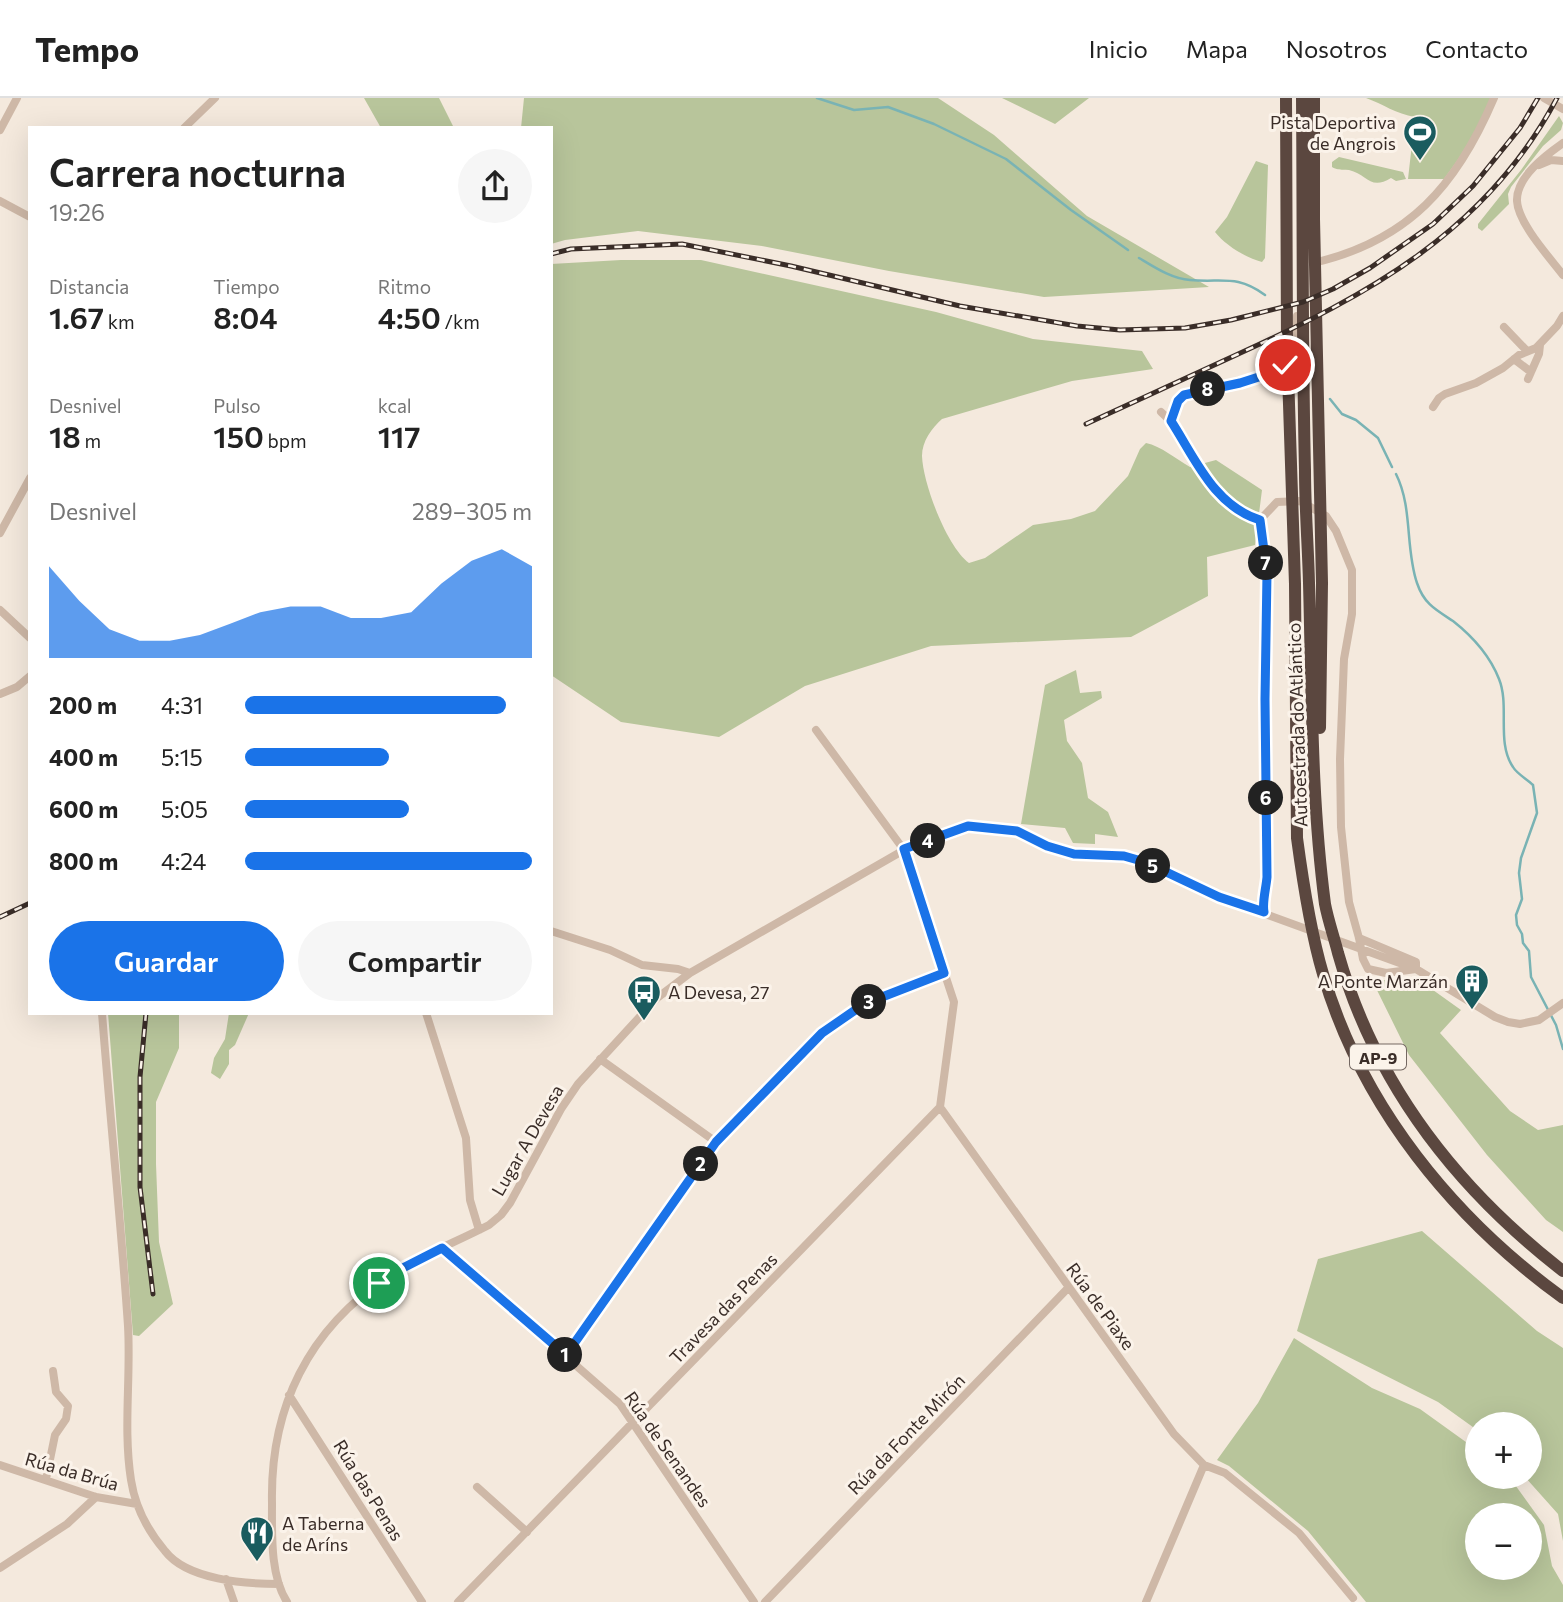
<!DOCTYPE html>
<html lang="es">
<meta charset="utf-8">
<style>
:root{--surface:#fff;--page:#f6f6f6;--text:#222;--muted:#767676;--line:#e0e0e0;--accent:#1a73e8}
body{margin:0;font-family:Commissioner,sans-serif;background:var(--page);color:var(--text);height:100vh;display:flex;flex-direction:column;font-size:26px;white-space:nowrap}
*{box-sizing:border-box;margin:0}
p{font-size:23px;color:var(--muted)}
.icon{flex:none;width:38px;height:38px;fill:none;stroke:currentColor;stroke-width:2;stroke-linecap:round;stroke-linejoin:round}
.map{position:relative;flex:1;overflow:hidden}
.panel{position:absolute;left:28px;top:28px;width:525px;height:889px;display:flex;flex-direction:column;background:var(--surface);border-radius:0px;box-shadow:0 7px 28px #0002}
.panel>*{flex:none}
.tools{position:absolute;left:1465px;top:1314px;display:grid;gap:14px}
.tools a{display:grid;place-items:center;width:77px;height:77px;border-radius:50%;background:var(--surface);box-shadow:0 7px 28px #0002;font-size:35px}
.pin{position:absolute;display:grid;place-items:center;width:60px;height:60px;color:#fff;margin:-30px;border:4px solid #fff;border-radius:50%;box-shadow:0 2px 7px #0007}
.km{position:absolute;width:35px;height:35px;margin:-18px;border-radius:50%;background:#222;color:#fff;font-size:19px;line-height:35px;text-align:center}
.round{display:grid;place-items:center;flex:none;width:74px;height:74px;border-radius:37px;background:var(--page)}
.head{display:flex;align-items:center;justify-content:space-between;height:119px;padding:0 21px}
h1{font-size:38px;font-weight:600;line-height:52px}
.stats{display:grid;grid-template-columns:repeat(3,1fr);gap:10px;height:119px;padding:7px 21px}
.stats div{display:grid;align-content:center}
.stats b{font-size:30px;font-weight:600}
.stats small{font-size:19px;font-weight:400}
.stats p{font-size:19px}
.chart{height:196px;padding:14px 21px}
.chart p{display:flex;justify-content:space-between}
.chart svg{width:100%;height:126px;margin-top:7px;fill:var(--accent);opacity:.7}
.cta{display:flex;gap:14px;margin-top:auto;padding:14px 21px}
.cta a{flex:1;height:80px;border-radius:42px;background:var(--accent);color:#fff;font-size:28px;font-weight:600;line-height:80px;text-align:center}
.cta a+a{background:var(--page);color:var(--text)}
ul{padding:0 21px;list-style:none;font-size:23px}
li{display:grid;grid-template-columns:112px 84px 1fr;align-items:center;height:52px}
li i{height:18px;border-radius:9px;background:var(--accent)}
header{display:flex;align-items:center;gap:42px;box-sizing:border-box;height:98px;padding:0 35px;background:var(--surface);border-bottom:2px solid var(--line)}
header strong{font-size:33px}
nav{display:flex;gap:38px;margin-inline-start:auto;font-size:24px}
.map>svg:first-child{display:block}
.green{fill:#b8c59b;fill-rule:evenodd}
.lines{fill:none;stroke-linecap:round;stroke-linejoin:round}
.stream{stroke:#79b3b4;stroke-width:2.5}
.minor{stroke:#ceb8a7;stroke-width:8}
.highway{stroke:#5b473f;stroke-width:12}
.rail-casing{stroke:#3a2d28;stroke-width:5}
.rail{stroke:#fbf3ea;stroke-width:2.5;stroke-dasharray:8;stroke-linecap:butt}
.route-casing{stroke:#fff;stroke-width:14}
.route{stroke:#1a73e8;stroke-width:9}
.labels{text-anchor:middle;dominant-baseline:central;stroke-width:6;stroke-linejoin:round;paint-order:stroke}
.shield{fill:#fbf3ea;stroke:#746862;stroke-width:2}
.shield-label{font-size:16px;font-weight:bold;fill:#3a2d28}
.poi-label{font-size:18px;fill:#3a2d28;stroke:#fbf3ea;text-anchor:end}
.street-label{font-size:18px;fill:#3a2d28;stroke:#fbf3ea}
</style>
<header>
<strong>Tempo</strong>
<nav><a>Inicio</a><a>Mapa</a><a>Nosotros</a><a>Contacto</a></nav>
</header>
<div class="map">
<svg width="1563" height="1504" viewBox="0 0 1563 1504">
<rect width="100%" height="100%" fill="#f4e9dd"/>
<path class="green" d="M364,0H439L454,30H381Z
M524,0H938L994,37L1087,118L1209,189L1044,199L889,173L762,148L638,133L565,142L551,146V30H521Z
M1002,0H1089L1055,26Z
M1366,0H1491C1479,29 1463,56 1444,81H1408L1415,19C1396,16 1383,6 1366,0Z
M1559,18L1563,25L1561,32L1543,48L1511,89L1508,96L1509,106L1482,133L1478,130V126L1521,72Z
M1339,59L1403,74L1406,81L1396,83L1391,80C1370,93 1367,76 1349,72C1342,71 1339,73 1332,69V64Z
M1256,63L1268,67L1265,160L1262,164C1246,160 1225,147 1215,134L1227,119Z
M621,162H701L936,214L1033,241L1142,253L1153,271L1072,283L942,321C932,330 922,343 922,358C923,386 947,449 969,465L985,460L1033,427L1071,421L1095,413L1128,378L1140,351L1146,345C1161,348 1176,361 1190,369L1216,362L1262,392L1255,447L1207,459L1208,498L1131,539L931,548L805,588L719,639L621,624L551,577V166Z
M1076,572L1080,595L1101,593L1102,600L1064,622L1067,643L1082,665L1088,700L1108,714L1118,739L1095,736V746L1073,745L1065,730L1021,726L1045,587Z
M1372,882H1419L1461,912L1440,935L1510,1013L1538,1032L1563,1027V1134L1546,1122L1487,1057L1409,957Z
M108,915H179V950L156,1004V1066L159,1144L173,1206L139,1238L133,1237Z
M229,915H249L235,947L229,952V966L220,981L211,975L214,960L225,941Z
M1422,1133L1537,1233L1563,1250V1443L1558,1416L1525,1379H1530V1326H1477V1332L1438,1304L1297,1233L1318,1161Z
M1294,1240L1372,1290L1420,1311L1477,1352V1379H1507L1513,1384L1544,1427L1552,1468L1563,1487V1504H1366L1308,1433L1229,1368L1217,1362L1258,1305ZM1477,1418H1530V1470H1477Z"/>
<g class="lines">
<path class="stream" d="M817,0L854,12L888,9L934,26L1006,61L1071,112L1128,152
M1139,160C1154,169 1172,181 1190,182C1222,185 1236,176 1265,197
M1330,301L1342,316L1356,322L1378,340L1392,369
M1396,376C1413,410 1405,450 1417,485C1424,506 1436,512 1453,523C1472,538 1490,558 1499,581C1510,608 1496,644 1513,669C1517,676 1527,681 1533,687L1537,715L1521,760L1519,775L1522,801L1516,817L1517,827L1522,836L1523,845L1529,853L1531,879L1556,927L1563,951"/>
<path class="minor" d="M1544,0L1563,11
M184,30L215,0
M0,32L17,0
M1563,45C1546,57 1516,79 1517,103C1518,125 1550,160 1563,177
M1539,67L1551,62L1563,63
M0,103L30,119
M1313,165C1409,143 1457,87 1494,0
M1504,229L1527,253
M1514,261L1531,274
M1528,281L1539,256L1540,247
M1433,309L1439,300L1445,296L1476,285L1503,270L1519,257L1536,250L1557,228L1563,218
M1161,314C1177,328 1185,346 1195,364C1209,388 1233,414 1260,422
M1171,323L1178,303L1184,297L1240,285L1268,276L1294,262L1297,251V218
M0,435L30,380
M0,512L30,540
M0,596L17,589L30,578
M816,632L904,752L954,904L940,1009L1174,1336L1204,1367L1225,1375L1299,1435L1353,1500
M1264,814C1262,804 1266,791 1267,779L1265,601L1267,475L1260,422L1277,404L1300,403L1326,418L1336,433L1352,472V516L1344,561L1340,661L1341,729L1349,804L1359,840L1363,861L1368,871L1386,875L1416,871
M551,833L610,852L642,867L678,871L690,875
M1359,840L1416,864V871
M102,915C110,1019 121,1124 128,1228C131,1279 123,1331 131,1382C135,1408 148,1433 165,1453C187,1482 246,1486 279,1486
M426,915L466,1040L470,1102L479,1132
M600,961L716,1044
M442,1150L620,1306L754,1504
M566,1257L716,1044L822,935L864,906L945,875
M289,1297L422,1504
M0,1367L96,1399L137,1406
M46,1381L55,1337L66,1321L68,1308L56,1294L53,1273
M477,1389L527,1434
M0,1470L67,1426L96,1399
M226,1481L234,1504
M287,1504C270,1477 272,1436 272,1405C270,1310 308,1231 389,1178C420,1158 456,1144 489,1127L501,1117L510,1105L561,1011L578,986L657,900L690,875L904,752L968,728L1017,733L1047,749L1075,756L1124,758L1145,764L1219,799L1416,871L1495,919L1508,924L1520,926L1539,922L1563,905
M458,1504L940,1009
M765,1504L1068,1190
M1146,1504L1204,1367"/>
<path class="highway" d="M1286,0L1287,246L1295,486L1297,740C1303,785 1310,832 1323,876C1362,1009 1453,1120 1563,1200
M1302,0C1303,124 1302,248 1305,372C1305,410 1308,447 1309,485C1312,592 1311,700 1325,806C1328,822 1334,839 1338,855C1375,986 1456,1090 1563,1173
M1314,0V121L1322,485L1320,630"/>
<g class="rail-casing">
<path id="rail" d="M551,156L571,151L682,146L791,168L960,208L1077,228L1120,232L1185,230L1231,222L1303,204L1333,191L1370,170L1433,126L1473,88L1520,30L1538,0
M1086,326C1136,303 1186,280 1236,257C1368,197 1486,134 1557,0
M0,819L30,805
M146,915L140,979V1089L153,1196"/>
</g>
<use href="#rail" class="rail"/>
</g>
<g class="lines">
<g class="route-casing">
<path id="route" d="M379,1185L397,1173L442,1150L566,1257L716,1044L822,935L864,906L944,875L904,751L968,728L1017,733L1047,748L1074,756L1124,758L1145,764L1219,799L1264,814C1262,804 1266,791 1267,779L1265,601L1267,475L1260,422C1214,408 1195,360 1171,323L1178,303L1184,297L1240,285L1268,276L1285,267"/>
</g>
<use href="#route" class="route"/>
</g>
<defs>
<g id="stadium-pin" transform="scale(1.75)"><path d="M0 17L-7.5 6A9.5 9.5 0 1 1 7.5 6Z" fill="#1a5c5f" stroke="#fbf3ea"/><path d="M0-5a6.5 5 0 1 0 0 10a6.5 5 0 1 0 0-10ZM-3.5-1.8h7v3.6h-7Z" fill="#fff"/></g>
<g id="building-pin" transform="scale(1.75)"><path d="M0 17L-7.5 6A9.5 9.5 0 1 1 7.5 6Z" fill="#1a5c5f" stroke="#fbf3ea"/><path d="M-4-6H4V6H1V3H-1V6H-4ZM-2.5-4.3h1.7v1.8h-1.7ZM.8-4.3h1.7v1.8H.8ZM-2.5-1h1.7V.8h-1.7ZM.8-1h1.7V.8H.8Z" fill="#fff"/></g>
<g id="bus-pin" transform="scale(1.75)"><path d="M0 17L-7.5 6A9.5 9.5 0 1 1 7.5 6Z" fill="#1a5c5f" stroke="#fbf3ea"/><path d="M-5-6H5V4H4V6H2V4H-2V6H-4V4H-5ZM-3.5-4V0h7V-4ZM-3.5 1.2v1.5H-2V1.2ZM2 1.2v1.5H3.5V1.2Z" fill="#fff"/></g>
<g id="restaurant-pin" transform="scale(1.75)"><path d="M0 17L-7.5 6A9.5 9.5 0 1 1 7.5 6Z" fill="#1a5c5f" stroke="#fbf3ea"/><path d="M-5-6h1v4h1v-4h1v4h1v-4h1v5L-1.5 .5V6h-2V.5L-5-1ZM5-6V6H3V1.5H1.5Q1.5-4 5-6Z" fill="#fff"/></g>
</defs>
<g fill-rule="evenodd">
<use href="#stadium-pin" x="1420" y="34"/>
<use href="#building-pin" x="1472" y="883"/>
<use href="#bus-pin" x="644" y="894"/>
<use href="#restaurant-pin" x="257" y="1435"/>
</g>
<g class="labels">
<rect class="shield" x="1350" y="946.5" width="56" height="25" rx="5"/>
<g class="shield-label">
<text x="1378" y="959">AP-9</text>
</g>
<g class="poi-label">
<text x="1396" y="24">Pista Deportiva<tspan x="1396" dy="21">de Angrois</tspan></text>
<text x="1448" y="883">A Ponte Marzán</text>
<text x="668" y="894" text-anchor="start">A Devesa, 27</text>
<text x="282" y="1425" text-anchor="start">A Taberna<tspan x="282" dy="21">de Aríns</tspan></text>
</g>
<g class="street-label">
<text transform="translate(1297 627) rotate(-92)">Autoestrada do Atlántico</text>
<text transform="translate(527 1042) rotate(-60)">Lugar A Devesa</text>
<text transform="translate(1101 1208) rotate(54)">Rúa de Piaxe</text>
<text transform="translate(723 1210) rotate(-46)">Travesa das Penas</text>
<text transform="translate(906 1336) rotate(-46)">Rúa da Fonte Mirón</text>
<text transform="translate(668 1351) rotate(55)">Rúa de Senandes</text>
<text transform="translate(72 1373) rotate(16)">Rúa da Brúa</text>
<text transform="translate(369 1392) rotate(58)">Rúa das Penas</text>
</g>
</g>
</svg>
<div class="tools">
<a>+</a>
<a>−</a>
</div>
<div class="pin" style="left:379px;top:1185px;background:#1e9e55"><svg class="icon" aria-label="arrive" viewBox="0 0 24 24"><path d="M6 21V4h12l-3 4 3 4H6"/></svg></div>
<div class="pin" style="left:1285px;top:267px;background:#d93025"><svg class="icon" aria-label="check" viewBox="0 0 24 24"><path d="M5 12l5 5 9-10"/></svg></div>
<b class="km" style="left:565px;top:1257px">1</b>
<b class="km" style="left:701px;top:1066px">2</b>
<b class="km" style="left:869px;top:904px">3</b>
<b class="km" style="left:928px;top:743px">4</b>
<b class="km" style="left:1153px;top:768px">5</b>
<b class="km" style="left:1266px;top:700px">6</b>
<b class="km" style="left:1266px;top:465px">7</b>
<b class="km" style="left:1208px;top:291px">8</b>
<section class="panel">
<div class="head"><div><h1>Carrera nocturna</h1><p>19:26</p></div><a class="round"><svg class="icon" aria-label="share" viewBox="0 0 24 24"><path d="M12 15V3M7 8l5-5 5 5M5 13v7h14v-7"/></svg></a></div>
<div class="stats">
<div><p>Distancia</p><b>1.67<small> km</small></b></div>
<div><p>Tiempo</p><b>8:04</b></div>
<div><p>Ritmo</p><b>4:50<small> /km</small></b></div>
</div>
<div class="stats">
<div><p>Desnivel</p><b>18<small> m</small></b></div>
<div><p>Pulso</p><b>150<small> bpm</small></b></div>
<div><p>kcal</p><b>117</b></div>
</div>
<div class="chart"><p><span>Desnivel</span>289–305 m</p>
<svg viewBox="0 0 160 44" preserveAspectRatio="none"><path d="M0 44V12L10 24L20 34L30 38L40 38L50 36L60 32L70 28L80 26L90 26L100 30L110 30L120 28L130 18L140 10L150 6L160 12V44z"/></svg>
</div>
<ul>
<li><b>200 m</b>4:31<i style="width:91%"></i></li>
<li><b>400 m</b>5:15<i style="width:50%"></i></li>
<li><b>600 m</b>5:05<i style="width:57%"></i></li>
<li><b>800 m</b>4:24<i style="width:100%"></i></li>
</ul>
<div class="cta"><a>Guardar</a><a>Compartir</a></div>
</section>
</div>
